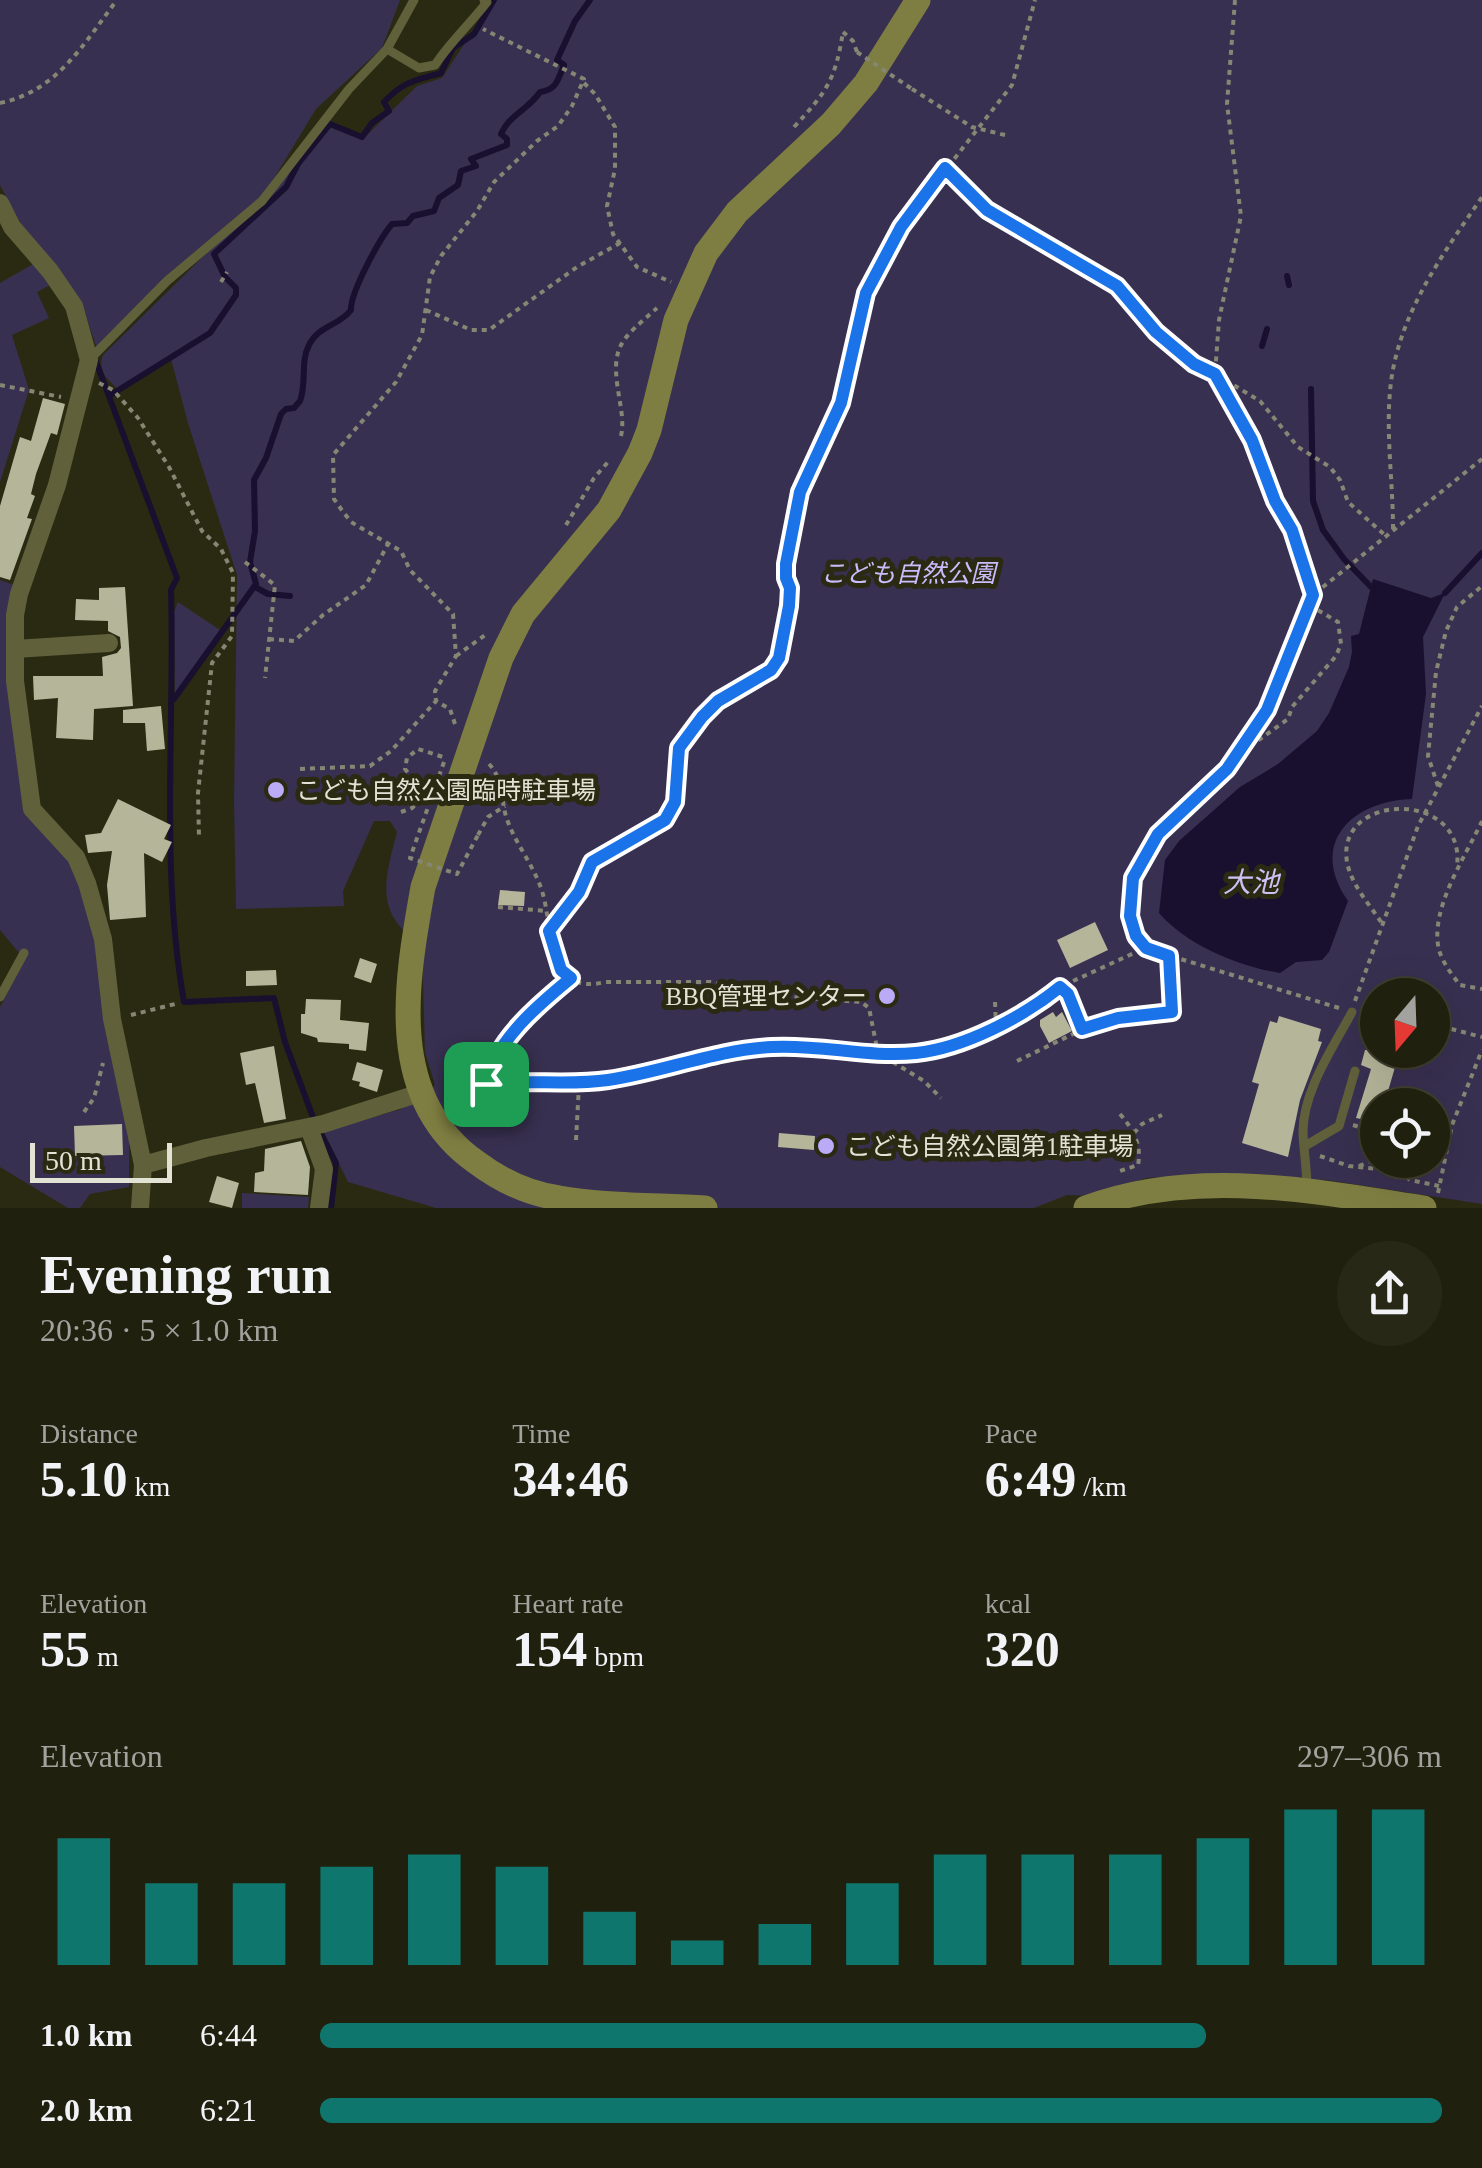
<!DOCTYPE html>
<meta charset="utf-8">
<style>
:root{--surface:#20200e;--page:#282817;--text:#f1f3f6;--muted:#a2a39e;--line:#3d3e2e;--accent:#0f766e}
body{margin:0;font-family:"Times New Roman","Noto Sans JP",serif;background:var(--page);color:var(--text);height:100vh;display:flex;flex-direction:column;font-size:38px;white-space:nowrap}
*{box-sizing:border-box;margin:0}
p{font-size:32px;color:var(--muted)}
.icon{flex:none;width:55px;height:55px;fill:none;stroke:currentColor;stroke-width:2;stroke-linecap:round;stroke-linejoin:round}
.map{position:relative;height:1208px;overflow:hidden}
.drawer{display:flex;flex-direction:column;background:var(--surface);flex:1}
.drawer>*{flex:none}
.needle{width:65px;rotate:199deg}
.buttons{position:absolute;left:1360px;top:978px;display:grid;gap:20px}
.buttons a{display:grid;place-items:center;width:90px;height:90px;border-radius:50%;background:var(--surface);box-shadow:0 10px 40px #0002,0 0 0 2px var(--line);font-size:50px}
.scale{position:absolute;left:30px;bottom:25px;width:142px;box-sizing:border-box;padding-left:10px;border:5px solid #e2e3d5;border-top:0;font-size:28px;line-height:35px;white-space:nowrap;color:#e2e3d5;-webkit-text-stroke:8px #2a2a13;paint-order:stroke}
.pin{position:absolute;display:grid;place-items:center;width:85px;height:85px;color:#fff;margin:-42px;border-radius:20px;box-shadow:0 5px 15px #0006}
.round{display:grid;place-items:center;flex:none;width:105px;height:105px;border-radius:52px;background:var(--page)}
.summary{display:flex;align-items:center;justify-content:space-between;height:170px;padding:0 40px}
h1{font-size:55px;font-weight:700;line-height:75px}
.metrics{display:grid;grid-template-columns:repeat(3,1fr);gap:15px;height:170px;padding:10px 40px}
.metrics div{display:grid;align-content:center}
.metrics b{font-size:50px;font-weight:700}
.metrics small{font-size:28px;font-weight:400}
.metrics p{font-size:28px}
.chart{height:280px;padding:20px 40px}
.chart p{display:flex;justify-content:space-between}
.chart svg{width:100%;height:180px;margin-top:10px;stroke:var(--accent);stroke-width:6}
ul{padding:0 40px;list-style:none;font-size:32px}
li{display:grid;grid-template-columns:160px 120px 1fr;align-items:center;height:75px}
li i{height:25px;border-radius:12px;background:var(--accent)}
.map>svg:first-child{display:block}
.green{fill:#383050;fill-rule:evenodd}
.water{fill:#190f2f}
.lines{fill:none;stroke-linecap:round;stroke-linejoin:round}
.stream{stroke:#190f2f;stroke-width:6}
.building{fill:#b4b599}
.path{stroke:#868674;stroke-width:4;stroke-dasharray:5 5;stroke-linecap:butt}
.lane{stroke:#60603b;stroke-width:9}
.street{stroke:#60603b;stroke-width:18}
.secondary{stroke:#7f7e42;stroke-width:25}
.path-bridge{stroke:#868674;stroke-width:4;stroke-dasharray:5 5;stroke-linecap:butt}
.route-casing{stroke:#fff;stroke-width:20}
.route{stroke:#1a73e8;stroke-width:12}
.poi-dot{fill:#bbaaf6;stroke:#2a2a13;stroke-width:4}
.labels{text-anchor:middle;dominant-baseline:central;stroke-width:10;stroke-linejoin:round;paint-order:stroke}
.park-label{font-size:25px;font-style:italic;fill:#cabcfd;stroke:#2a2a13}
.poi-label{font-size:25px;fill:#e2e3d5;stroke:#2a2a13;text-anchor:start}
.water-label{font-size:28px;font-style:italic;fill:#ccc1f5;stroke:#2a2a13}
</style>
<div class="map">
<svg width="1482" height="1208" viewBox="0 0 1482 1208">
<rect width="100%" height="100%" fill="#2a2a13"/>
<path class="green" d="M0,0H400L382,48L316,109L262,198L170,273L97,349L82,304L19,221L0,185Z
M493,0H1482V1204L1327,1180L1195,1175L1146,1178L1092,1196L1067,1195L1034,1208H436L348,1182L324,1132L401,1109L435,1085L425,1052L422,945C374,914 384,881 397,832L390,821H374L343,891L344,906L236,909L234,802L237,575L188,423L171,359L119,390C108,380 97,371 103,355L216,244L263,204L324,122L364,138L417,86L442,78ZM1378,995H1432V1050H1378ZM1378,1105H1432V1160H1378Z
M35,263L52,284L37,292L49,318L12,335L29,390L0,482V283Z
M0,580L17,586L26,812L72,862L100,939L129,1126V1187L90,1194L80,1208H68L0,1167V1007L25,960L0,930Z
M178,602L220,630L175,695L174,612Z
M242,1193L309,1197L308,1208H242Z"/>
<path class="water" d="M1373,579L1431,598L1445,593L1423,637L1426,694L1412,799C1351,801 1308,844 1348,901L1329,952L1322,960L1296,962L1280,973C1238,966 1188,946 1159,913L1165,860L1179,841L1240,787L1278,764L1317,731L1329,713L1349,667L1352,652L1351,636L1359,634Z"/>
<g class="lines">
<path class="stream" d="M1287,276L1289,285
M1262,346L1267,329
M95,359L177,578L171,590C175,727 160,867 184,1002L274,998L285,1042L314,1120L336,1163L331,1208
M1311,389L1313,501L1323,530L1344,559L1373,589
M109,396L210,333L236,295V288L225,277L214,254L286,187L298,164L330,124L362,137L372,123L389,111L384,102C404,81 414,81 441,73L453,48L474,34L494,0
M255,587L268,594L290,596
M1445,593L1482,553
M174,699L256,584L250,562L255,531L254,480L266,458L281,414L286,409L294,408L300,401C307,383 300,362 309,345C319,325 339,326 351,310C350,293 380,238 392,224L407,223L413,216L434,211L439,198L458,185L461,171L476,166L471,159L507,145V139L501,134C509,115 529,109 540,92C557,90 558,79 564,65L557,60L575,21L590,0"/>
</g>
<path class="building" d="M43,398L65,404L57,435L51,433L36,474L31,494L35,496L27,518L32,519L10,580L0,577V506L20,437L31,441Z
M125,587L133,706L94,709L93,740L56,738L58,698L34,700L33,676H103L102,657L117,653L121,648L120,637L108,631V621L75,620L76,599L99,600V588Z
M161,706L165,749L147,751L145,723H123V710Z
M118,799L171,825L164,839L172,842L162,862L144,853L146,917L110,920L107,885L112,851L88,853L85,835L101,833Z
M500,890L525,892L524,906L498,905Z
M1095,922L1108,950L1070,968L1057,940Z
M360,958L377,964L371,983L354,977Z
M276,970L277,985L246,986V971Z
M306,999L341,1000L340,1020L369,1023L366,1051L349,1049V1044L318,1042L317,1038L301,1033V1014H305Z
M1053,1012L1056,1017L1062,1012L1072,1031L1049,1043L1040,1026V1020Z
M1279,1016L1321,1029L1318,1041L1322,1042L1300,1100L1288,1157L1242,1143L1259,1084L1252,1082L1270,1021L1277,1023Z
M274,1046L286,1119L264,1123L255,1083L246,1085L240,1053Z
M1365,1050H1400L1384,1105H1378V1130L1359,1124L1361,1119L1356,1118L1371,1069L1361,1065Z
M357,1062L383,1070L377,1092L359,1086L360,1082L352,1080Z
M122,1124L123,1155L75,1156L74,1126Z
M779,1133L815,1136L814,1150L778,1147Z
M301,1141L310,1167L308,1195L254,1192L255,1173L264,1171L265,1149Z
M217,1176L239,1183L232,1208L209,1202Z"/>
<g class="lines">
<path class="path" d="M1235,0L1227,104L1241,216L1219,320L1215,374L1260,401L1298,447L1330,467L1340,480L1348,502L1387,537
M843,32L853,41L857,52
M584,83L595,94L615,127V169L607,206L613,234L637,267L671,282
M912,89L972,127L1009,136
M0,103C58,91 84,43 117,0
M794,127C827,91 835,81 843,32
M945,168L987,210L1117,286L1156,332L1195,364L1215,374L1252,440L1275,501L1292,530L1313,595
M221,282L227,272
M426,310L471,330H489L577,267L620,243
M99,383L113,390L138,418L169,467L202,531L221,549L233,573L232,636L212,663L198,793L199,838
M0,385L61,397
M621,436C624,423 621,409 619,396C610,345 621,340 657,308
M566,525L594,478L608,462
M1393,529C1393,480 1385,430 1391,382C1400,312 1443,254 1482,197
M245,562L275,585L265,678
M269,639L294,641L323,615L366,585L388,544
M456,656L488,633
M455,724L450,709L436,701L435,691L456,656L453,614L410,570L401,551L351,522L341,509L334,499L333,455L396,382L422,335L430,277L441,256L477,211L494,182L537,141L558,126L572,106L584,79L483,29
M1242,752L1288,719L1292,707L1336,656L1341,644L1338,622L1309,605
M489,764C505,781 500,803 508,822C517,846 534,866 542,891C554,928 544,997 605,982H710L765,995L861,1002L869,1008L878,1053L924,1081L941,1098
M300,769L370,766L391,751L436,701
M1438,786L1428,756L1436,672L1446,631L1457,607L1482,586
M401,812L412,808L426,794L405,769L407,758L418,749L443,757
M1482,821C1466,856 1429,909 1439,950C1443,963 1452,975 1460,985L1482,989
M478,835L488,817L505,806
M498,907L547,911
M1381,922C1369,904 1351,884 1347,862C1335,792 1466,789 1457,866
M549,931L568,911L592,862L665,820L675,802L679,748L702,717L718,701L771,670L779,658L789,606L791,588L786,578V564L800,492L841,403L866,293L901,227L1012,85L1035,0
M1060,987L1068,994L1082,1029
M1355,1001L1418,826L1482,706
M995,1002L996,1027
M1339,1008L1145,948L1136,936L1130,916L1133,879L1158,834L1227,769L1267,711L1298,639L1313,595L1482,459
M1363,1010L1378,1014
M131,1015L175,1004
M1432,1024L1482,1037
M1017,1061L1096,1023L1172,1012L1169,956
M487,1085C494,1042 539,1004 571,979
M445,1087L508,1082L579,1084L655,1072L695,1059L772,1047L919,1053L996,1027L1035,1008L1060,987L1145,948
M84,1112L94,1098L103,1063
M1120,1114C1133,1129 1142,1145 1138,1165L1120,1171L1122,1174
M1353,1125L1378,1133
M1134,1133L1142,1124L1162,1115
M576,1140L579,1085
M1320,1156L1349,1166L1399,1171L1410,1180L1439,1186
M1414,1160L1443,1166
M1359,1166L1378,1158
M1438,1193L1452,1125L1482,1050"/>
<path class="lane" d="M387,49L419,68L435,65C450,42 470,24 487,2L484,0
M90,359L167,281L262,201L349,89L387,49L414,0
M0,997L24,953
M1305,1146L1339,1126L1355,1071
M1307,1189C1307,1170 1304,1152 1303,1134C1302,1092 1333,1048 1352,1012"/>
<path class="street" d="M0,203L12,227L50,271L74,306L89,360L57,485L19,594L15,615V681L32,809L76,857L87,883L103,939L112,1019L143,1165L140,1208
M15,649L109,643
M309,1128L324,1169L319,1208
M143,1165L206,1148L323,1124L420,1093"/>
<path class="secondary" d="M705,1208C657,1205 607,1206 559,1198C529,1194 500,1180 476,1162C385,1098 406,982 423,887L501,658L523,614L609,510L640,453L649,430L676,320L706,253L737,212L831,124L866,83L918,0
M1086,1208C1195,1167 1313,1191 1424,1208"/>
<path class="path-bridge" d="M857,52L912,89
M444,762L410,858L457,874L478,835"/>
</g>
<g class="lines">
<g class="route-casing">
<path id="route" d="M945,168L987,210L1117,286L1156,332L1194,364L1215,374L1252,440L1275,501L1292,530L1313,595L1267,710L1227,769L1158,834L1133,878L1130,916L1136,936L1146,948L1169,956L1172,1012L1118,1018L1082,1029L1068,994L1060,987C1023,1017 964,1048 916,1053C868,1058 820,1044 772,1047C715,1050 663,1072 608,1080C567,1086 527,1079 486,1084C495,1041 538,1005 571,978L561,970L549,931L579,892L592,862L665,820L675,802L679,748L702,717L718,701L771,670L779,658L789,606L790,588L786,578V564L800,492L841,403L866,293L901,227Z"/>
</g>
<use href="#route" class="route"/>
</g>
<g class="poi-dot">
<circle cx="276" cy="790" r="10"/>
<circle cx="887" cy="996" r="10"/>
<circle cx="826" cy="1146" r="10"/>
</g>
<g class="labels">
<g class="park-label">
<text x="908" y="573">こども自然公園</text>
</g>
<g class="poi-label">
<text x="296" y="790">こども自然公園臨時駐車場</text>
<text x="867" y="996" text-anchor="end">BBQ管理センター</text>
<text x="846" y="1146">こども自然公園第1駐車場</text>
</g>
<g class="water-label">
<text x="1251" y="882">大池</text>
</g>
</g>
</svg>
<div class="buttons">
<a><svg class="needle" viewBox="-14 -14 28 28"><path d="M0-13l5 13h-10z" fill="#e53935"/><path d="M0 13l5-13h-10z" fill="#a2a39e"/></svg></a>
<a><svg class="icon" aria-label="locate" viewBox="0 0 24 24"><circle cx="12" cy="12" r="6"/><path d="M12 2v4M12 18v4M2 12h4M18 12h4"/></svg></a>
</div>
<div class="scale">50 m</div>
<div class="pin" style="left:486px;top:1084px;background:#1e9e55"><svg class="icon" aria-label="arrive" viewBox="0 0 24 24"><path d="M6 21V4h12l-3 4 3 4H6"/></svg></div>
</div>
<section class="drawer">
<div class="summary"><div><h1>Evening run</h1><p>20:36 · 5 × 1.0 km</p></div><a class="round"><svg class="icon" aria-label="share" viewBox="0 0 24 24"><path d="M12 15V3M7 8l5-5 5 5M5 13v7h14v-7"/></svg></a></div>
<div class="metrics">
<div><p>Distance</p><b>5.10<small> km</small></b></div>
<div><p>Time</p><b>34:46</b></div>
<div><p>Pace</p><b>6:49<small> /km</small></b></div>
</div>
<div class="metrics">
<div><p>Elevation</p><b>55<small> m</small></b></div>
<div><p>Heart rate</p><b>154<small> bpm</small></b></div>
<div><p>kcal</p><b>320</b></div>
</div>
<div class="chart"><p><span>Elevation</span>297–306 m</p>
<svg viewBox="0 0 160 44" preserveAspectRatio="none"><path d="M5 44V13M15 44V24M25 44V24M35 44V20M45 44V17M55 44V20M65 44V31M75 44V38M85 44V34M95 44V24M105 44V17M115 44V17M125 44V17M135 44V13M145 44V6M155 44V6"/></svg>
</div>
<ul>
<li><b>1.0 km</b>6:44<i style="width:79%"></i></li>
<li><b>2.0 km</b>6:21<i style="width:100%"></i></li>
</ul>
</section>
